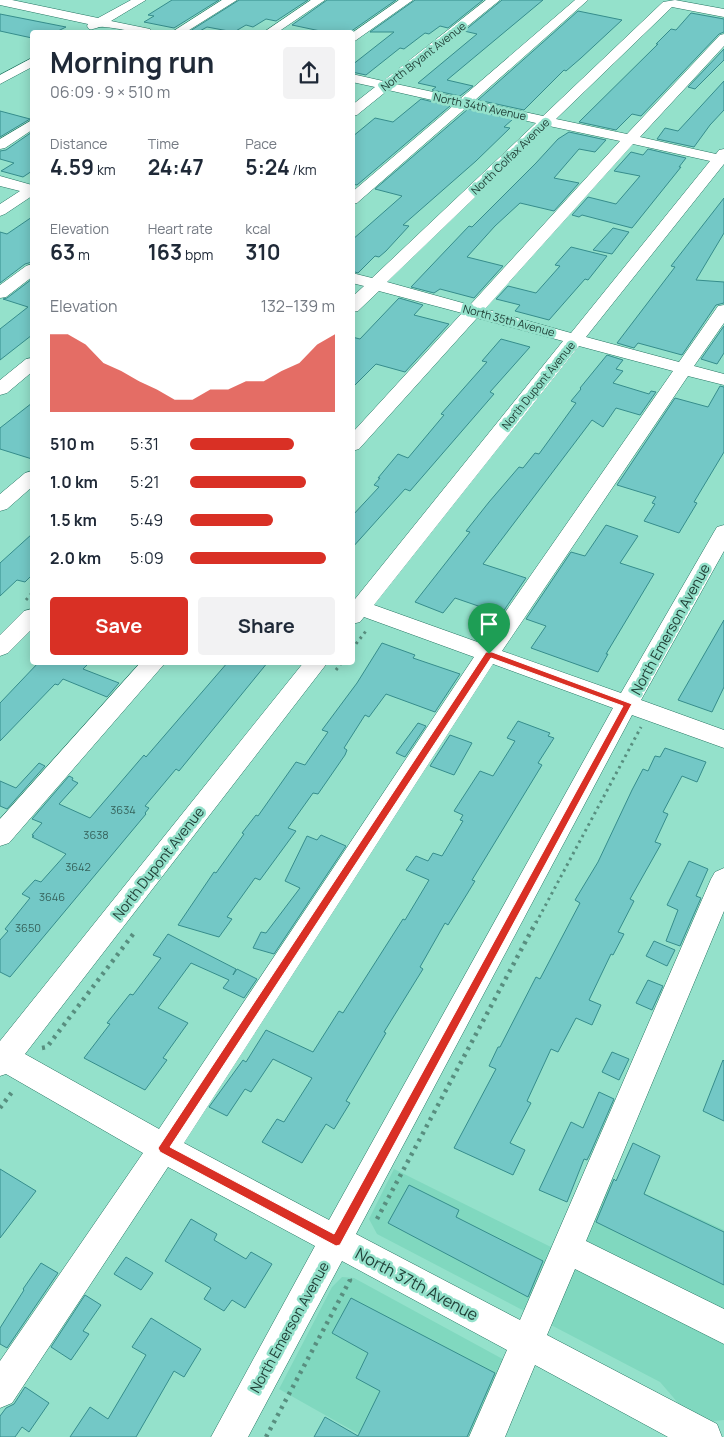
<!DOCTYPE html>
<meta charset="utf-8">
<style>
:root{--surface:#fff;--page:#f2f2f3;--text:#1f2937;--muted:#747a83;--accent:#d93025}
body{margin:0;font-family:Manrope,sans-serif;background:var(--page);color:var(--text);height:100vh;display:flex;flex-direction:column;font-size:19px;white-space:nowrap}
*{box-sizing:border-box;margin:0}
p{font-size:16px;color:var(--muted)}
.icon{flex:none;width:28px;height:28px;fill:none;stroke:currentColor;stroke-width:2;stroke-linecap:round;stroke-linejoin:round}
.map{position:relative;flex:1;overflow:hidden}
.side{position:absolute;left:30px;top:30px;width:325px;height:635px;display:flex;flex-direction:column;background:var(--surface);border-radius:5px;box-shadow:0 2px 12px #0003}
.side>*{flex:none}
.pin{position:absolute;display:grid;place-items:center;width:42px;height:42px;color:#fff;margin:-51px -21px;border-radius:50% 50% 50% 0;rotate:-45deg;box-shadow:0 0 5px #0007}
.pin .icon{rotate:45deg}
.round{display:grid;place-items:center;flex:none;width:52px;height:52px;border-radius:5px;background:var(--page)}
.headline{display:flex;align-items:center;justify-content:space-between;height:85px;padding:0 20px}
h1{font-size:28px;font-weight:700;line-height:38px}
.metrics{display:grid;grid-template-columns:repeat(3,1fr);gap:8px;height:85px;padding:5px 20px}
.metrics div{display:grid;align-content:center}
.metrics b{font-size:21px;font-weight:700}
.metrics small{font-size:14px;font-weight:400}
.metrics p{font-size:14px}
.chart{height:140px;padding:10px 20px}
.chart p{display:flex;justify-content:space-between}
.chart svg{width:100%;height:90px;margin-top:5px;fill:var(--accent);opacity:.7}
.primary-button{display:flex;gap:10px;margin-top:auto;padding:10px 20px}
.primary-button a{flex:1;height:58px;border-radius:5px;background:var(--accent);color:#fff;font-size:20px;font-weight:700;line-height:58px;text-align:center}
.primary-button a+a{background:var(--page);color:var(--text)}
ul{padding:0 20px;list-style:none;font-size:16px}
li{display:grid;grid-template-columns:80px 60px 1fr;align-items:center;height:38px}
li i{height:12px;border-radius:6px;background:var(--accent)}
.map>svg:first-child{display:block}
.built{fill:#80d8bf}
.building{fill:#73c8c6;stroke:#368d8c}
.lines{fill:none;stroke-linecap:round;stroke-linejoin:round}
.minor-casing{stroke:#247461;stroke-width:1}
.path-far1{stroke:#588e7f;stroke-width:3;stroke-dasharray:2.5 4;stroke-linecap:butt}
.path{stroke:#588e7f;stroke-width:4.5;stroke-dasharray:3 5;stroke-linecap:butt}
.minor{fill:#fff;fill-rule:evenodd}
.route{fill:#d93025;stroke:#fff;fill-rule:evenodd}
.labels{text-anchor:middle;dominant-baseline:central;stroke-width:5;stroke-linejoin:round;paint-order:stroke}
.far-street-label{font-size:11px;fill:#214138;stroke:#94e1cb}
.number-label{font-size:11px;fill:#36635c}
.street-label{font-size:14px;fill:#214138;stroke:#94e1cb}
.near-street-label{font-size:16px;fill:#214138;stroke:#94e1cb}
</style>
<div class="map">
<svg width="724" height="1437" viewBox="0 0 724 1437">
<rect width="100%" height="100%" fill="#94e1cb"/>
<path class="built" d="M394,1169L555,1249L592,1169L724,1230V1420L706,1422L685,1411L660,1382L377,1234L369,1219Z
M342,1277L354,1278L512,1364L479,1437H364L279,1389L332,1287Z"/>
<path class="building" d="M172,0H219L174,28L144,22L154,16L148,15Z
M239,0H308L276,21L266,19L253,27L246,25L234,32L207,27L198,32L190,31Z
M327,0H396L350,32H325L292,25Z
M415,0H483L448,28L440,26L429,34L425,33L404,49L400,48L366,75L352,72V65L394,32H370Z
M502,0H543L447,80L473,86L460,96L432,90L436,87L418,83L477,34L464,31Z
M578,11L622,20L581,58L566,71L564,70L524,110L478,100Z
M691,13L724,19V32L719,34L641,116L632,114L616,130L579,122L658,44H656L671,29L676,30Z
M0,14L66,27L56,32H32V38L0,31Z
M724,49V60L695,89L688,87Z
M724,81V110L710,125L694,147L657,139L665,128L678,131Z
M421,99L450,106L357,185L352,184V137L375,118L393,122Z
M468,109L513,119L504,127L510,128L476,161L403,225L409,226L386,251L379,257L375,256L358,273L352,271V240L402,196L375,189Z
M0,111L30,119L0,137Z
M32,132V171L23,177L1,171L14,163L0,159V151L6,150Z
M569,132L606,140L595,152L579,149L554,178L579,183L554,211L520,203L495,226L467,257L503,266L474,298L440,289L434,293L411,287L469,226L472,227L536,163L558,139Z
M648,149L686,158L679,167H681L632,228L582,215L579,217L572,215L588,197L616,204L640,176L614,171L631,152L643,155Z
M724,198V233L696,280L724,282V303L716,305L682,355L638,343L634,348L617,343L675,267L671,266Z
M32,217V262L25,264L0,283V232L7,234Z
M613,228L629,232L612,254L593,250Z
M571,247L607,256L588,280L585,279L549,320L515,311L520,305L496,299L508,286L536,293L560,266L555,265Z
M32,279V335L0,360V329L28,307L3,299L7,298Z
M399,298L423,305L414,315L449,324L405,372L376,364L352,388V337L360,339Z
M724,326V353L717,364L701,359Z
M501,339L530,347L490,392L494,394L410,491L405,489L352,548V516L379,487L374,485L380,478H378L398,454L408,458L444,415L441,414L487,362L482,361Z
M607,355L623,360L616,369L623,371L613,383L649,394L651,391L656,392L640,415L616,408L603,427L592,420L483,564L526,578L492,628L478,622L487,609L455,598L443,613L415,602L470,532L466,531L489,502L519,467L523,468L535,453L539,454L576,403L571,401L581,389L580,388Z
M720,386L724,387V452L694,502L697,503L679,533L644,521L655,504L652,503L656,497L617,485L675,398L708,407Z
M32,403V459L0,449V428Z
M606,525L638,536L620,563L654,574L606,654H608L598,672L531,648L546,626L526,619L571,552L585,556Z
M32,534V575L25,582L17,580L0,596V563Z
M724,620V687L712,712L678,700Z
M382,643L415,655L413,658L460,674L435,712L386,694L369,717L365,715L344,748L347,750L345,755L318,794L313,793L288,828L296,831L260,880L255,878L227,917L232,919L219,937L178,925L214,872L216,873L244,834L242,833L256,815L258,816L296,762L305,765L328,732L322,730L357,683Z
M39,662H90L83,669L119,683L107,697L63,679L58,685L55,684L0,741V703Z
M228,662H268L179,771L176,769L145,806L149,808L145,813L146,814L10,977L0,972V940L8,931L5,929L30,898L22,894L35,880L41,882L66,854L32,837L34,836L32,835L42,823L32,819L69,776L73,778L72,780L78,783L59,804L90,818L144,755L146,757Z
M518,721L550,733L548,736L554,738L538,763L542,765L472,880L475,881L448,925L445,923L420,967L423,969L384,1032L386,1033L346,1101L350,1103L334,1129L326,1124L302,1163L262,1142L277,1119L284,1122L312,1078L273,1059L251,1092L245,1089L227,1116L209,1107L243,1060L246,1062L266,1030L313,1052L339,1011L343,1013L403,919L405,920L429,880L406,870L416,856L428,861L433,853L442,856L463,821L460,820L463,815L454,811L480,771L493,776L515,741L507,738Z
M418,723L426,726L405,757L396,753Z
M450,735L472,743L454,775L430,766Z
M665,748L706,762L697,782L682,776L663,812L668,814L655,842L661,844L630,899L634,901L618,932L624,934L613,955L611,954L589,1000L601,1005L592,1025L576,1018L558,1052L551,1049L527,1101L531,1103L510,1143L525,1150L513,1175L454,1148L496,1069L489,1066L498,1047H500L536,977L540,979L580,903L575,900L598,862L632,790L643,769L648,771L655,756L660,757Z
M39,763L45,766L7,809L0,806V781L16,788Z
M321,835L346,846L274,954L253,948L261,932L266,933L300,888L285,881L307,836L317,840Z
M689,861L708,869L696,896L701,898L680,946L666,941L678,910L667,905Z
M168,934L236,969L233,975L237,969L257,979L244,998L223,988L229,980L191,963L158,1008L188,1023L163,1058L167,1060L145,1090L84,1058L110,1024L107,1023L130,994L133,995L161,958L153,955Z
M654,941L675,950L667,966L646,956Z
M648,980L663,986L652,1010L636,1003Z
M612,1052L629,1059L619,1080L602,1072Z
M723,1060L724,1061V1121L703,1111Z
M599,1092L614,1099L590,1154L587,1160L584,1159L567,1202L539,1190L571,1122L583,1128Z
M633,1143L660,1156L644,1194L724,1232V1285L596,1222L614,1179L616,1181Z
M0,1169L36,1191L0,1238Z
M409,1185L459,1210L456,1217L543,1261L528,1297L388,1223Z
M191,1219L217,1234L214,1240L246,1259L251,1252L272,1264L245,1308L232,1300L224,1311L204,1299L211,1288L165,1261Z
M126,1257L153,1273L141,1290L114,1274Z
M41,1263L58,1273L7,1348L0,1344V1328L24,1290L23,1289Z
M85,1295L101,1305L83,1331L89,1334L71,1360L51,1347Z
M351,1298L495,1373L467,1437H314L325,1417L358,1436L380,1391L356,1378L368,1353L332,1333Z
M151,1318L201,1349L184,1377L174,1371L136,1437H70L90,1407L108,1419L146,1355L132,1347Z
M25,1387L49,1403L29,1432L22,1427L15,1437H0V1416L6,1408L14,1404Z"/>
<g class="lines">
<g class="minor-casing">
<path id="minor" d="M0,0H12L98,18L131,0H146L111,21L150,29L152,32C135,34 121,28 104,27C98,26 95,30 89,29L87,26L88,24L0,5Z
M222,0H237L186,32H172Z
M311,0H325L278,32H264Z
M399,0H413L352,43V33Z
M486,0H500L396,84L461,98L575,0H588L474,101L543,116L663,2L675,0L724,9V17L672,7L556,119L627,134L720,35L724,34V46L640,137L716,154L719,150L724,149V164L586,337L679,362L718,306L724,305V323L694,366L724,374V385L688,376L502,651L621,693L714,532L717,527L724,525V551L641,700L724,730V748L632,715L356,1234L520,1320L711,879L715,872L724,868V911L586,1241L724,1309V1344L575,1269L547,1335L717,1424L722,1437H668L535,1365L505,1437H469L507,1350L342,1261L248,1437H211L315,1246L168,1167L12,1403L0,1408V1361L143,1153L6,1074L0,1076V1041L304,662H328L25,1054L159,1129L474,657L364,617L360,622L352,624V598L355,599L563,341L477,318L359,449L352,451V433L462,313L379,291L358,311L352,312V297L364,286L352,283V273L372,278L536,123L467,107L357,203L352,204V192L454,105L388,90L357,115L352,116V105L375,87L352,82V74L383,81ZM549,126L620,141L470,305L387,282ZM633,144L710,161L571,333L485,309ZM579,346L673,371L483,644L374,605ZM493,664L613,708L329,1220L184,1143Z
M32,58V67L0,84V75Z
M32,120V130L5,148L0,149V139Z
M0,176L32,185V196L5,214L0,216V204L20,191L0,186Z
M32,264V277L6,297L0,298V285L26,266Z
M32,358V372L7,393L0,395V380L26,359Z
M32,471V487L7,509L0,511V494L25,473Z
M32,609V629L8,653L0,656V635L24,611Z
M141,662H166L9,843L0,846V819Z"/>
</g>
<path class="path-far1" d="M26,600L32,593
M352,649L366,631
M336,670L342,662
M536,923L641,727"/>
<path class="path" d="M42,1048L47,1047L134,933
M0,1108L12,1092L11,1089
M377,1219L536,922
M266,1437L350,1280L348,1276"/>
<use href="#minor" class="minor"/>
</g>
<path class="route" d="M486,652H492L632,704L340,1245L336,1246L160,1152L158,1148ZM491,658L623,706L334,1234L170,1147Z"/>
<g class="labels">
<g class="far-street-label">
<text transform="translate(423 56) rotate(-38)">North Bryant Avenue</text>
<text transform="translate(480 106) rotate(12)">North 34th Avenue</text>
<text transform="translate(510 156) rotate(-44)">North Colfax Avenue</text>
<text transform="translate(509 320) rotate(15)">North 35th Avenue</text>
<text transform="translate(538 385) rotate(-51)">North Dupont Avenue</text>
</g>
<g class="number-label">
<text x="123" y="809">3634</text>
<text x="96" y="834">3638</text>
<text x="78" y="866">3642</text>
<text x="52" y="896">3646</text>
<text x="28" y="927">3650</text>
</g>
<g class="street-label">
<text transform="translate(670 629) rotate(-61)">North Emerson Avenue</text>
<text transform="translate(158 863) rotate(-52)">North Dupont Avenue</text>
<text transform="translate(289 1327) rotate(-61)">North Emerson Avenue</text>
</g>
<g class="near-street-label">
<text transform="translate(417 1284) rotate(28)">North 37th Avenue</text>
</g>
</g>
</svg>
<div class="pin" style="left:489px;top:654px;background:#1e9e55"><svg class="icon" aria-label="arrive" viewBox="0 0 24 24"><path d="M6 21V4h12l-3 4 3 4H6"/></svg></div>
<section class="side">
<div class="headline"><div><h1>Morning run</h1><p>06:09 · 9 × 510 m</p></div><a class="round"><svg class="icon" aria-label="share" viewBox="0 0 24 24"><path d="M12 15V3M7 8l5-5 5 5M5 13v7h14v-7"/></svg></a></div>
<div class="metrics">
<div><p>Distance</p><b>4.59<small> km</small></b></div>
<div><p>Time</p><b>24:47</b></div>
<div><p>Pace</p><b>5:24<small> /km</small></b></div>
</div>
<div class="metrics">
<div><p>Elevation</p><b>63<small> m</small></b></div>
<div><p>Heart rate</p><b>163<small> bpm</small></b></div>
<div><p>kcal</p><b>310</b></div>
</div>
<div class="chart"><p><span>Elevation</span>132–139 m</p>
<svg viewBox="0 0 160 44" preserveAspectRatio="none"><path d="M0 44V6L10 6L20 11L30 20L40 24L50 29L60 33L70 38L80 38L90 33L100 33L110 29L120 29L130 24L140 20L150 11L160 6V44z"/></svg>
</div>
<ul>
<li><b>510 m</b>5:31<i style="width:72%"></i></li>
<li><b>1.0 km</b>5:21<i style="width:80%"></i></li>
<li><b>1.5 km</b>5:49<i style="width:57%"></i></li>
<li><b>2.0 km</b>5:09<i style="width:94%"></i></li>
</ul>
<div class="primary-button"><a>Save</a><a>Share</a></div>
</section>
</div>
